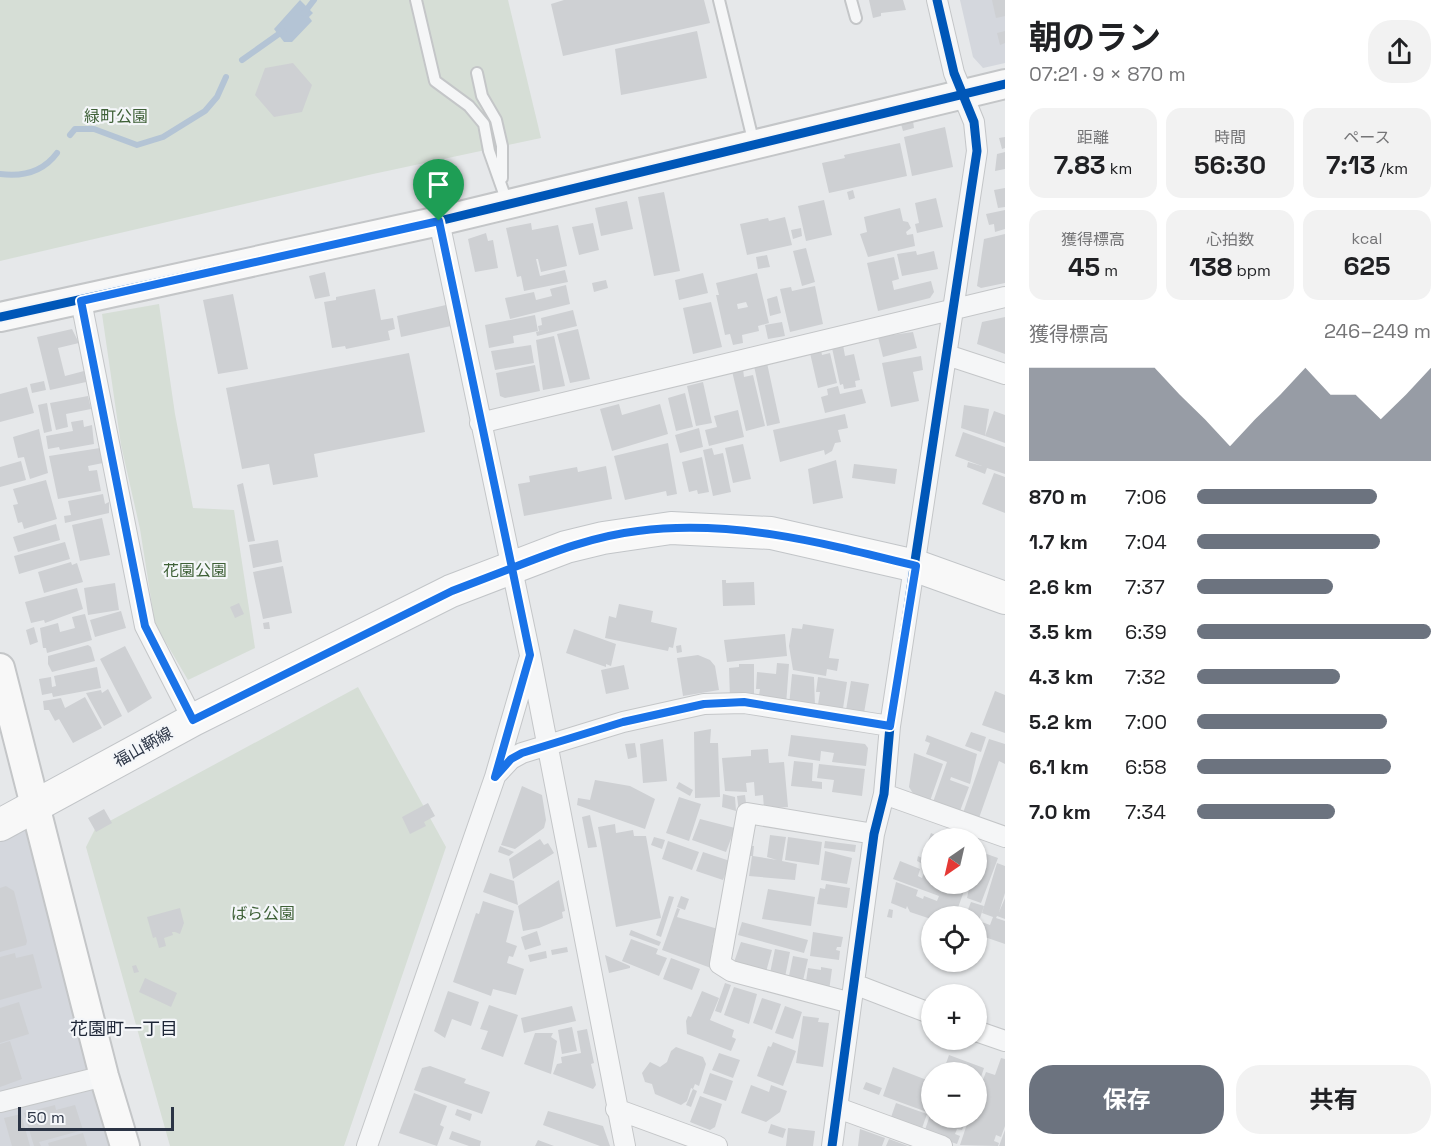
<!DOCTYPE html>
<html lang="ja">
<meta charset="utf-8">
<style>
:root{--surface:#fff;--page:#f2f2f2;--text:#202124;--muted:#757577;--accent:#6c737f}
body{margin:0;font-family:"Space Grotesk","Noto Sans JP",sans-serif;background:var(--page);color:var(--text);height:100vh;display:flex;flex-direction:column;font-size:22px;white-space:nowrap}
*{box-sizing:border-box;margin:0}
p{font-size:20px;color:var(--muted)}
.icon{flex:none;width:33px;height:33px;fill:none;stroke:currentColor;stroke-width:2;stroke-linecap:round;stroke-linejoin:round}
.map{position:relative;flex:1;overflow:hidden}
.details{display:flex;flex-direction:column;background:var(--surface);width:450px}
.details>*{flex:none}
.needle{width:39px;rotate:214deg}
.fabs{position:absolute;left:921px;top:828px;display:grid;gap:12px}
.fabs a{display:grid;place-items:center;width:66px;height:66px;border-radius:50%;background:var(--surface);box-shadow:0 2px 4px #0004;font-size:30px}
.scale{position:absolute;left:18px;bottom:15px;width:156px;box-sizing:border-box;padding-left:6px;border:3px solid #2b3445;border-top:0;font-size:16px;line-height:21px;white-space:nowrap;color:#2b3445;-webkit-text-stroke:4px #f4f6f9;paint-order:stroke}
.pin{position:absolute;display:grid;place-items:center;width:51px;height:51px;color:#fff;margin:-62px -26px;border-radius:50% 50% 50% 0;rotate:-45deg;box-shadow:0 0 6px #0007}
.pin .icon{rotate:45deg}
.round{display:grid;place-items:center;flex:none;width:63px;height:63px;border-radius:24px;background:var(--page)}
.overview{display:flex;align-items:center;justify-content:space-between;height:102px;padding:0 24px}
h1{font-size:33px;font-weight:700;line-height:45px}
.metrics{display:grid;grid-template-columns:repeat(3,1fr);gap:9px;height:102px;padding:6px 24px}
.metrics div{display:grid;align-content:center;border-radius:15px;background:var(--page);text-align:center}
.metrics b{font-size:26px;font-weight:700}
.metrics small{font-size:16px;font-weight:400}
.metrics p{font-size:16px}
.chart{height:168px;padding:12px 24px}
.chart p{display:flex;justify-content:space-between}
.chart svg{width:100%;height:108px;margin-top:6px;fill:var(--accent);opacity:.7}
.primary-button{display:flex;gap:12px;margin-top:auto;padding:12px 24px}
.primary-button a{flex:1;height:69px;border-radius:24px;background:var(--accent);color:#fff;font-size:24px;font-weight:700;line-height:69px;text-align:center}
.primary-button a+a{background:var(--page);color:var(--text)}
ul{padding:0 24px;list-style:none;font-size:20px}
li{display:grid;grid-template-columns:96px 72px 1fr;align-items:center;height:45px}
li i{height:15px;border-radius:8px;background:var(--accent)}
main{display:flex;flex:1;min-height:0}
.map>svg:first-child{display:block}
.built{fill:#d4d7dd}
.green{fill:#d6ded6}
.water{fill:#b4c4d5}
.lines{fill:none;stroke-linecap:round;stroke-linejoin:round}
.stream{stroke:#b4c4d5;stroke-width:6}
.building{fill:#ced0d3;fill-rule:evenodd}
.lane-casing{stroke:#c4c6c8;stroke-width:14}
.street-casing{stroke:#c4c6c8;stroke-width:22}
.secondary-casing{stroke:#c4c6c8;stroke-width:32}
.primary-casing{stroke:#c2c5c8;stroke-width:34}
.lane{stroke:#f5f6f7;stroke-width:10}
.street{stroke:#f5f6f7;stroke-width:20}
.secondary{stroke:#f8f8f8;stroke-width:28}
.primary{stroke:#f8f8f8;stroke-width:32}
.cycleway-casing{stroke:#f4f6f9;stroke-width:13}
.cycleway{stroke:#0057b8;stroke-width:9}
.route-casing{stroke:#fff;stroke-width:12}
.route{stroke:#1a73e8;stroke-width:8}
.labels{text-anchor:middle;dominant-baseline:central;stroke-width:4.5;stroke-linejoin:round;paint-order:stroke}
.park-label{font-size:16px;fill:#3f6138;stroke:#f4f6f9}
.street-label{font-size:16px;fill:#2b3445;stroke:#f4f6f9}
.neighbourhood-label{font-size:18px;fill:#1d2536;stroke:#f4f6f9}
</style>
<main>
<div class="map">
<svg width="1005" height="1146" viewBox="0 0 1005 1146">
<rect width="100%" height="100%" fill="#e6e8ea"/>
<path class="built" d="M960,0H1005V63L983,68L973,57Z
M41,807L132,1146H0V829Z"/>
<path class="green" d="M0,0H508L541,138L373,174L0,261Z
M159,304L175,414L193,508L234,510L255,648L188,680L155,624L140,529L121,445L102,314Z
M358,687L446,847L344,1146H170L86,847L95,829Z"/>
<path class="water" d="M300,0L313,13L309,17L312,21L292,42H284L274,29Z"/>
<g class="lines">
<path class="stream" d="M304,13L314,0
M242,60L283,31
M70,135L75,129H94L137,145L163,137L205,111L217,97L226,77
M0,174C23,177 43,172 57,153"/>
</g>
<path class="building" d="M564,0H704L710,23L563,56L551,4Z
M869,0H903L906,10L881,13V16L873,18Z
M992,0H1005V16L996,18Z
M697,31L707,78L621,95L615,49Z
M1005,31V43L1000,45L997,33Z
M293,63L312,85L302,112L274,117L255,95L265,68Z
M913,121L914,128L903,131L901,124Z
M945,127L953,167L912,176L904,137Z
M1005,137V148L1002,149L999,138Z
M900,143L907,176L829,193L822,163L845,158L844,155Z
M1005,152V169L995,171L997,154Z
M1005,188V207L998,208L994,190Z
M853,190L855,198L849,200L847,192Z
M664,192L680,271L654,276L638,197Z
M936,198L943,227L917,233L915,224L919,223L915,203Z
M824,200L832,235L806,241L798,206Z
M627,201L633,229L601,236L595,208Z
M900,208L903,221L908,222L911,228L906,232L907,235L913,234L915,246L868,257L860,234L867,232L864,217Z
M1005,210V229L995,232L994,224L989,225L986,214Z
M785,217L792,245L747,255L740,224L768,218L769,221Z
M531,223L532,230L558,225L567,266L541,272L538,259H536L540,276L565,270L568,282L524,291L521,276L517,277L506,228Z
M593,223L599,250L579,255L572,227Z
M801,228L802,236L793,239L791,230Z
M486,233L488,241L493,240L498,268L475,272L468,239Z
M1005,234V283L981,288L977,286L984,239Z
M806,248L815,282L802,286L793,251Z
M916,251L917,255L934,251L938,269L902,276L897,254Z
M767,255L770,267L758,269L756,257Z
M894,257L899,279L892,281L894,290L931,281L934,292L930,298L878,311L867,263Z
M325,272L330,296L315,299L309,276Z
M703,273L708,293L679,300L675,280Z
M757,273L769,323L758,326L759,331L742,335L743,343L733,345L730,334L725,335L716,295H719L716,283ZM746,302L748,307L738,309L737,304Z
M606,280L608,288L594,292L592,283Z
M566,285L570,304L510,319L505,298L534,292L536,300L552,296L550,289Z
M815,286L823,324L790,332L780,289L791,287L792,291Z
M375,289L381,320L393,318L395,329L388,331L390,340L346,349L345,346L332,348L324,302L336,300V297Z
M233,294L248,369L218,374L203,300Z
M777,296L781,313L770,316L767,299Z
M711,302L722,347L693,354L683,308Z
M446,305L451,326L401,337L397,316Z
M573,310L577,326L537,336L536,332L544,330L539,331L538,326L542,325L541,318Z
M535,315L538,331L513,336L514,343L489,348L485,325Z
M1005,317V354L977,344L982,322Z
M782,322L785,336L768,339L765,325Z
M72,329L79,343L58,348L65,376L84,371L86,382L50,390L37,337Z
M578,329L590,379L570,383L557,334Z
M913,332L917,348L883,357L878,337Z
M554,336L565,386L543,390L536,340Z
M531,345L534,363L495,370L491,351Z
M843,345L845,356L854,354L860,380L855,381L856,387L844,389L843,384L840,385L832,348Z
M821,350L822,355L830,353L837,383L818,388L810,353Z
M409,353L425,432L314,454L318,477L273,485L269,464L242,469L226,388Z
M921,356L923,370L913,372L919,401L891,407L882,363Z
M767,363L780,423L767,426L754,366Z
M535,365L540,391L505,398L500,396L496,373Z
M743,369L744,377L753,375L765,426L746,431L732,371Z
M44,381L46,390L32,393L30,384Z
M703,382L712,423L696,426L687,386Z
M838,386L840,394L862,389L866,403L825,413L821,397L828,395L827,389Z
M27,387L34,413L0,422V394Z
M685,393L693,427L676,431L668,398Z
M88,396L91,409L66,414L68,427L56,430L50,403Z
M47,403L52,431L44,433L38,405Z
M619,404L622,415L660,404L668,434L612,451L600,409Z
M964,405L989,409L985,436L961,428Z
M738,410L744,437L709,446L705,430L717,427L714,416Z
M994,411L1005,415V443L985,436Z
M845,414L848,428L838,430L841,442L835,443L832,451L825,455L824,450L780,462L773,430Z
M83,420L84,427L92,425L94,444L60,450L59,447L48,449L46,436L73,431L71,422Z
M699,428L703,447L680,453L675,435Z
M39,429L48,473L30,479L24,457L18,458L13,437Z
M963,432L1005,447V474L987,468L985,474L967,467L968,462L982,466L955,456Z
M668,443L677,494L667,496L666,491L625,500L614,456Z
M743,444L751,479L733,483L725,448Z
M100,448L103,463L88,466L89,471L97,470L101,491L58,499L49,456Z
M712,448L714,455L723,453L731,492L713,496L703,450Z
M702,457L709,492L698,494L697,490L689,492L682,462Z
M836,460L843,498L813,504L808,469Z
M21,461L26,480L0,487V467Z
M854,464L897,469L895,484L852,478Z
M606,466L612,499L524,516L518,484L530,482L529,476L577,467L578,472Z
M994,473L1005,477V513L982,504Z
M46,480L57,519L24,529L22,522L18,523L13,505L18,504L13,489Z
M243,483L255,541L248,542L237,485Z
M103,494L105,504L109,502V513L65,523L64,516L71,515L68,501Z
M102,518L110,555L80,561L72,525Z
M56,524L60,540L18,552L13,537Z
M278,540L282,562L253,568L249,545Z
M65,542L70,559L19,574L14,556Z
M71,562L72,565L77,563L83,582L44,593L38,572Z
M283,566L292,613L263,619L253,572Z
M722,580H726V583L754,582L755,605L723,606Z
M115,583L119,610L88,615L84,588Z
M77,588L83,609L45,623L44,620L31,623L25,602Z
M239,603L244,614L235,618L230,607Z
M619,604L653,611L651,622L677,628L673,648L669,647L668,651L605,638L609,616L616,618Z
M121,611L126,628L95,637L90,620Z
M85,614L92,640L47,653L46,648H43L40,628L58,623L60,632L75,628L72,617Z
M269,622L270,629H264L263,623Z
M803,624L834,629L829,658L839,659L837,671L827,669L826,676L793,670L789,646L792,628L802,629Z
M34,627L38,642L30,645L26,630Z
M574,629L616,644L611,666L606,664V667L566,653Z
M785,634L787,656L727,662L724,640Z
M88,645L91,647L95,661L52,672L48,664V656Z
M681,645L682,652L677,653L676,646Z
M125,646L152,698L128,713L100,659Z
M698,655L710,660L715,666L719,690L683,696L677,658Z
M777,663L789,664L786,705L758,702L760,689H756L757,672L776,674Z
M739,664H754V698L730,699L729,668L739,667Z
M624,665L629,689L606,694L601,670Z
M97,667L101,688L53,697L52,693L42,695L39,679L51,677L52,687L56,686L54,676Z
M792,674L814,677L815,707L789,706Z
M818,677L847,682L842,715L817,711L820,692H816Z
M851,681L869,684L864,713L846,710Z
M108,689L122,716L104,726L86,693L101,690L102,693Z
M995,691L1005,695V733L982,725Z
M85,697L102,728L73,743L59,719L55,721L49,710H44L43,701L61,698L65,708Z
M711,729L710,743H718L720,797L695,798L694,732Z
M971,732L986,737L981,752L965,746Z
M791,735L865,744L868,748L866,766L832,762L834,753L821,751L820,761L788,756Z
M927,735L977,754L970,784L951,777L950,780L969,787L960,811L933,802L947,762L926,754L930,743L925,741Z
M663,739L667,781L643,783L640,744Z
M989,739L1005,744V764L999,761L979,818L963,813Z
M635,743L637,757L628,759L625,744Z
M768,749L769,763L784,762L788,807L764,809L763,795L755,796L754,782L746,783L747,792L725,791L722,758L751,756V750Z
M914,753L943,764L930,801L914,795L909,787Z
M794,761L813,763L812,781L822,782V789L791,786Z
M819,764L865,769L862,796L832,792L834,780L817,778Z
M595,780L630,786L655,799L645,829L577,805L578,798L590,800Z
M679,782L693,790L690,796L676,788Z
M522,786L542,795L546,820L544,828L515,849L501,845Z
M723,794L735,797L736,811L722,807Z
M745,795L747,811L739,812L737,796Z
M679,797L701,804L689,841L666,833Z
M428,803L435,816L424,822L426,826L410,834L402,817Z
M104,809L112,823L96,832L88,818Z
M590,815L597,847L588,848L582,817Z
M700,819L735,828L726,852L692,840Z
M615,824L616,833L633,830L634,836H646L661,918L616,927L598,827Z
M931,833L941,838H932V869L917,861L918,856L922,858Z
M770,835L786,837L782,861L797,864L795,880L749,876L752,856H747L749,846H754L753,856L777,860L767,857Z
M654,837L665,840L662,849L651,845Z
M788,837L822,842L819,865L785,860Z
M540,839L544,845L548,843L554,853L513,879L509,859Z
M668,841L699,852L692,870L662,859Z
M825,841L856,845L855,852L824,848Z
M500,846L514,852L509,856L498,852Z
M825,851L852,858L847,884L821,880Z
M703,852L730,861L723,880L696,871Z
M981,852L998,858L981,903L967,898L970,884H976V865Z
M900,861L920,869L918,876L922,878L924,873L932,875V884H942L964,891L955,916H932L931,919L910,912L907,906L906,909L891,903L896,882L918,890L916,896L923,899L924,896L937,901L939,896L893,879Z
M997,863L1005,866V893L999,912L1005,898V919L997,916L996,918L1005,921V944L976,934V916H957L959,910L967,912L971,902L984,906L979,921L990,925L993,917L982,913Z
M490,873L514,881L518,905L483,892Z
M559,880L565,911L562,912L563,918L539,928L523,931L518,906Z
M826,884L850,888L847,908L817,904L820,888L825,889Z
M948,884H966L964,889Z
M6,886L14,891L27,941L26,945L0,952V888Z
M768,889L815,897L811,926L762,919Z
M669,896L674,897L661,937L656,935Z
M681,896L689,899L685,910L677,907Z
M483,901L514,911L506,942L517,946L513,957L509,956L507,963L524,969L516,995L493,989L491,996L453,982L476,913L479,914Z
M180,908L184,923L180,934L175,932H172L173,935L164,938L166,946L159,948L156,937L153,938L147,917Z
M677,908L680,909L677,917L718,929L712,945H715L711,968L662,950Z
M889,909L893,910L892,918L887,917Z
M742,922L808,940L804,953L738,935Z
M631,930L661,942L659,946L629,935Z
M537,931L541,945L525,950L521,937Z
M813,932L843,937L841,947H837L836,950L840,951L839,960L810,956Z
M631,939L658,949L656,954L667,958L659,976L622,961Z
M741,942L772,950L766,972L733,965Z
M567,947L568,952L552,955L551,950Z
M775,949L790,952L784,982L769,978Z
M546,951L547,958L530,962L528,955Z
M15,953L16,958L33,954L42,988L0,1000V957Z
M605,955L630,966V968L609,973Z
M793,956L808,959L802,985L788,981Z
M671,958L700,969L692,990L663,979Z
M136,965L139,972L134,973L132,966Z
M821,967L832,969L828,998L804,995L808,968L821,970Z
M145,978L177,993L171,1007L139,992Z
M725,983L731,985L721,1013L715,1011Z
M734,987L757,994L749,1024L724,1015Z
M448,991L479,1002L471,1026L452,1019L445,1038L434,1031Z
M702,991L719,998L710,1020L734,1030L732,1037L736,1039L731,1051L687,1034L686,1021L688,1016L691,1017Z
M762,998L781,1004L772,1030L753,1023Z
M19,1002L29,1034L0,1043V1008Z
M489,1005L518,1015L503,1057L481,1049L488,1031L480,1029Z
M572,1006L576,1021L524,1033L521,1018Z
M785,1006L802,1012L793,1039L775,1033Z
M803,1016L819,1018L818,1022L829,1023L823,1067L796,1063Z
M572,1027L577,1051L562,1054L558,1030Z
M587,1029L594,1063L591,1064L596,1085L593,1089L553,1074L557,1064L562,1063L561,1057L581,1053L577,1031Z
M535,1033H553L551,1037L557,1041L551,1074L524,1064Z
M10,1041L22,1079L0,1087V1044Z
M773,1042L796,1051L783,1086L757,1076L768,1046L771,1047Z
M676,1047L703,1057L706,1064L699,1086L695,1084L693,1089L691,1088L687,1101L681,1105L655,1094L652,1084L645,1082L642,1073L650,1062L660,1067L667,1062L671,1051Z
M719,1053L740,1060L733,1078L712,1070Z
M949,1055L984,1068L977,1089L976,1072H943Z
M1001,1058L1005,1059V1126L1001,1137L996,1135L994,1141L999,1143L998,1146L960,1145L969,1118H976V1098L986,1072L995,1075Z
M430,1066L466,1079L464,1083L490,1092L482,1114L414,1090L422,1068Z
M893,1067L932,1082V1100L927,1112L883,1096Z
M710,1073L733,1081L726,1101L703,1093Z
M866,1082L882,1088L879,1095L863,1089Z
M751,1085L769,1092L771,1085L787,1091L780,1112L766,1122L741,1113Z
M693,1089L697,1091L691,1107L686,1105Z
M414,1093L447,1106L440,1125L444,1127L437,1146L399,1133Z
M700,1096L722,1104L715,1127L710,1130L690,1122Z
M896,1103L927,1114L921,1131L890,1120Z
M55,1105L56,1110L75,1105L83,1130L39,1142L41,1146H34L24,1113Z
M457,1109L472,1114L470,1121L455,1115Z
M548,1111L603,1126L610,1146H600L543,1125Z
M931,1112L932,1118H967L962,1130L957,1129L955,1134L960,1136L957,1144L924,1133Z
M21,1114L30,1146H12L4,1118Z
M771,1124L786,1129L783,1138L768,1133Z
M788,1128L815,1131L813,1146H786Z
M860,1129L885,1138L882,1146H858Z
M1005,1130V1146H999Z
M452,1131L481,1141L480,1146H469L449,1139Z
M83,1133L87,1146H49L48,1143Z
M889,1139L908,1146H886Z
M538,1140L554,1146H535Z"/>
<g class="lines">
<g class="lane-casing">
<path id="lane" d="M416,0L435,81L469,106L484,124L489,151L507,202
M719,0L754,144
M851,0L856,18
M477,73L482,96L496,120L502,146V178"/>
</g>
<g class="street-casing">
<path id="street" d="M439,221L530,655L625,1146
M81,301L145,626L193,720
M947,355L1005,374
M480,423L1005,297
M496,775L511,759L522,753L623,722L704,704L744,703L890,726
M884,794L1005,837
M854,984L932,1014
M851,1003L731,971L720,964L747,813L874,834
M976,1031L1005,1041
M0,1102L104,1076
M838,1108L942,1146
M616,1109L717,1146
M367,1146L495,777L529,660
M832,1146L874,834L884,794L890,726L977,151L974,122L954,73L937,0"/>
</g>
<g class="secondary-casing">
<path id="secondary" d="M0,317L439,221L1005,84
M0,668L104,1076L125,1146"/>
</g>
<g class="primary-casing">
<path id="primary" d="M0,825L193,720L451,591L566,547L603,538L671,528L771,533L916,566L1005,598"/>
</g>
<use href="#lane" class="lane"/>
<use href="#street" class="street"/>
<use href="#secondary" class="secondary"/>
<use href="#primary" class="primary"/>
<g class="cycleway-casing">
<path id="cycleway" d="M0,317L439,221L1005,84
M832,1146L874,834L884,794L890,726L977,151L974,122L954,73L937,0"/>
</g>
<use href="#cycleway" class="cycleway"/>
</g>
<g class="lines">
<g class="route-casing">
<path id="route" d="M439,221L81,301L145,626L193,720L452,591L512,568L530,655L495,777L511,759L522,753L623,722L704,704L744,702L890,726L916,566C824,543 733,519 638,531C594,536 553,552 512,568L439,221"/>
</g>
<use href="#route" class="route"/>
</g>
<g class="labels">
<g class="park-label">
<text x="116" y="116">緑町公園</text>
<text x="195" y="570">花園公園</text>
<text x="263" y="913">ばら公園</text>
</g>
<g class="street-label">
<text transform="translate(143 747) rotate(-29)">福山鞆線</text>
</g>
<g class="neighbourhood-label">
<text x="124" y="1028">花園町一丁目</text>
</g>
</g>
</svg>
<div class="fabs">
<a><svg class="needle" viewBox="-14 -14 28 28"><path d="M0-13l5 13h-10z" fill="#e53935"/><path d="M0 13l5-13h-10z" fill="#757577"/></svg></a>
<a><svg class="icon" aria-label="locate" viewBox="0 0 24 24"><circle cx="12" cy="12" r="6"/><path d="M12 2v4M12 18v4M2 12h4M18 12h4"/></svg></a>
<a>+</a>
<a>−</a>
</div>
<div class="scale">50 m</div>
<div class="pin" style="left:439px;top:221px;background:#1e9e55"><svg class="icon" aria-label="arrive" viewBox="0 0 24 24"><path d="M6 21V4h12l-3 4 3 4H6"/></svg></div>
</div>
<section class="details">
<div class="overview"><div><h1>朝のラン</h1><p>07:21 · 9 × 870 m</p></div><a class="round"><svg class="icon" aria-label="share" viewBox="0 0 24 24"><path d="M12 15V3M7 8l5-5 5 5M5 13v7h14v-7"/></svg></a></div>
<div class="metrics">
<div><p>距離</p><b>7.83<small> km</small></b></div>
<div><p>時間</p><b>56:30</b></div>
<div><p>ペース</p><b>7:13<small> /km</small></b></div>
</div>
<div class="metrics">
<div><p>獲得標高</p><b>45<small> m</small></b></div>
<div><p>心拍数</p><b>138<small> bpm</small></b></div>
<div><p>kcal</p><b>625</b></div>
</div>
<div class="chart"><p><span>獲得標高</span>246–249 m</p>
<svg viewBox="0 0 160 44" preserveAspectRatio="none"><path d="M0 44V6L10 6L20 6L30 6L40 6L50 6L60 17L70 27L80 38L90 27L100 17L110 6L120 17L130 17L140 27L150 17L160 6V44z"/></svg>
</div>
<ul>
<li><b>870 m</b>7:06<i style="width:77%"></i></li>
<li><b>1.7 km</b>7:04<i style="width:78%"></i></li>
<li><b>2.6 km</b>7:37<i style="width:58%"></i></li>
<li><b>3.5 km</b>6:39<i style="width:100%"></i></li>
<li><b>4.3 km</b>7:32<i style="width:61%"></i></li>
<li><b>5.2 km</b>7:00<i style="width:81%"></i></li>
<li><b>6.1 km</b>6:58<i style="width:83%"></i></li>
<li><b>7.0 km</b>7:34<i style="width:59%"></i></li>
</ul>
<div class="primary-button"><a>保存</a><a>共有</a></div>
</section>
</main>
